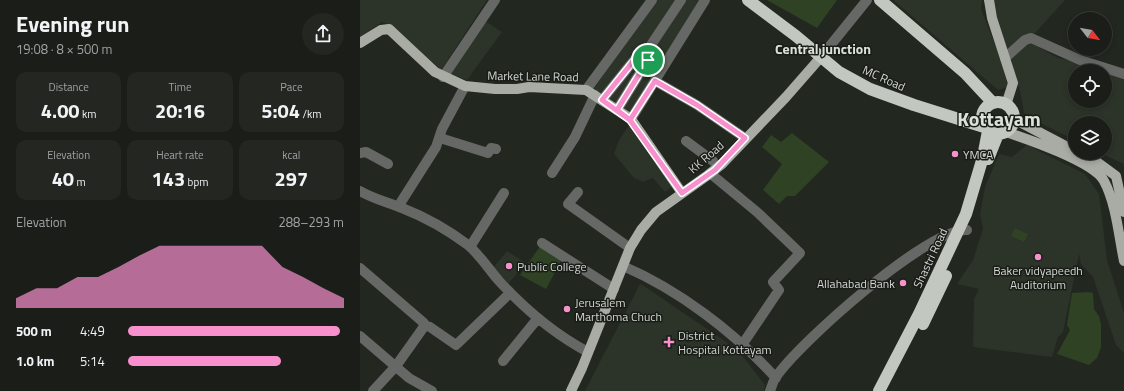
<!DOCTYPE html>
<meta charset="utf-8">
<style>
:root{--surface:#1a1d18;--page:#232621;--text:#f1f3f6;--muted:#9fa2a2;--line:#383b37;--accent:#f790cd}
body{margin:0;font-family:"Titillium Web",sans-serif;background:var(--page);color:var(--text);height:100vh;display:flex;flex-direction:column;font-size:15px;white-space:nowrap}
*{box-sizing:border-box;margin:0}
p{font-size:13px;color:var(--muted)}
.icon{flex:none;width:22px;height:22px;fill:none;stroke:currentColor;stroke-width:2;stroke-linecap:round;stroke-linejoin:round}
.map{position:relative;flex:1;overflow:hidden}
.details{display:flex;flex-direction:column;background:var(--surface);width:360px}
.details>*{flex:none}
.needle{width:26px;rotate:121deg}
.buttons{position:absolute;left:708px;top:12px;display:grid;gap:8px}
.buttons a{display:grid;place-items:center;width:44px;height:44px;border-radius:50%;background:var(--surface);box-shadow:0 2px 6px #0003,0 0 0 1px var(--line);font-size:20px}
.pin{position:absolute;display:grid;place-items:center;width:34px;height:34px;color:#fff;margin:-17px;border:2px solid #fff;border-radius:50%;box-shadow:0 1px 4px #0007}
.round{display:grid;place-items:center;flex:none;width:42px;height:42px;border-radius:21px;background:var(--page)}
.summary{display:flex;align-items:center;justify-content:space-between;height:68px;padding:0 16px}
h1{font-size:22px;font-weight:700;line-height:30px}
.metrics{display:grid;grid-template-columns:repeat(3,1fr);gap:6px;height:68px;padding:4px 16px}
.metrics div{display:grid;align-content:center;border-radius:10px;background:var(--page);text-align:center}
.metrics b{font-size:20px;font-weight:700}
.metrics small{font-size:11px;font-weight:400}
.metrics p{font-size:11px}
.chart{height:112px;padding:8px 16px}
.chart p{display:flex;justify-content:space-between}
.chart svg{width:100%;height:72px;margin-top:4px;fill:var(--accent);opacity:.7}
ul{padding:0 16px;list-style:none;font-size:13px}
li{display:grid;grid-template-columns:64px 48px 1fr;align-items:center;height:30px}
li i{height:10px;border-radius:5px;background:var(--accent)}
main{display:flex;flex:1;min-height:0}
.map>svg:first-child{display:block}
.built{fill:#2c3328;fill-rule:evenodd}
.green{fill:#2f4223}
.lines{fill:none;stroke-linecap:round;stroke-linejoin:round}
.minor{stroke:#666865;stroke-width:10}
.major{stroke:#a8aca5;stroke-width:10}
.highway{stroke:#c2c7bf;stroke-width:12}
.route-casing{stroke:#fff;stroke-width:8}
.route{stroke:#f790cd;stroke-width:5}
.poi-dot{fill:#f790cd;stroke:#191d17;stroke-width:1.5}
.labels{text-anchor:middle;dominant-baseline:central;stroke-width:3;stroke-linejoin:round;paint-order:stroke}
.street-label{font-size:12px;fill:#d3d6d1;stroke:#191d17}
.poi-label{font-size:12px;fill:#d3d6d1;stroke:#191d17;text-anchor:start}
.quarter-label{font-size:14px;font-weight:bold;fill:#dce2d9;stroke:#191d17}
.town-label{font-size:20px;font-weight:bold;fill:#dce2d9;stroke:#191d17}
</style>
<main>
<section class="details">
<div class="summary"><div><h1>Evening run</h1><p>19:08 · 8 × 500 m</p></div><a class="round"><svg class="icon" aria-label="share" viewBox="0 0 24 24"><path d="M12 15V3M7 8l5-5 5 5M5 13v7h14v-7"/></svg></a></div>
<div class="metrics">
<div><p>Distance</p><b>4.00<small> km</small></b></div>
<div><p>Time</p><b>20:16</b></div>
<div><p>Pace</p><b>5:04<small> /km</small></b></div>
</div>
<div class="metrics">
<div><p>Elevation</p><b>40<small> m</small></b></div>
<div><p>Heart rate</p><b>143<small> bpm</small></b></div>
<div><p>kcal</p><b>297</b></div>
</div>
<div class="chart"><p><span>Elevation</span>288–293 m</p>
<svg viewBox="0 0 160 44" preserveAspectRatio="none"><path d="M0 44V38L10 32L20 32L30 25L40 25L50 19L60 12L70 6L80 6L90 6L100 6L110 6L120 6L130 19L140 25L150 32L160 38V44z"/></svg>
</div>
<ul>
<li><b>500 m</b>4:49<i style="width:98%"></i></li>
<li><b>1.0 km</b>5:14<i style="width:71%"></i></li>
</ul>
</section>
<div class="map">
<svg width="764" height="391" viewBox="0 0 764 391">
<rect width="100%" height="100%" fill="#222720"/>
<path class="built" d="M0,0H127L81,70L31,25L22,22L0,37Z
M295,0H343L271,116L233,90Z
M533,0H622L621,9L649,80L648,87L638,90Z
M632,0H705L668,41L698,58L744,68L764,75V164L740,153H745V123H715V140L686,126L664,113L660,91ZM715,71H745V101H715Z
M125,21L142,32L107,80L91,74Z
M270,124L313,186L305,192L293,178L283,182L274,178L254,154L259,140Z
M667,145L725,174L739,194L747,260L764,313V353L756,345L733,277L721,264L719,254L703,332L698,337L692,357L613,347L614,299L619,289L597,284L613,260L623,229L620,214L625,187L639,154L652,157Z
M147,251L166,263L148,284L132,269Z
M280,284L284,286L378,350L405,385L404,391H225Z"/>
<path class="green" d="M407,0H477L457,28Z
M432,133L469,162L435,196H427L419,204L403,190L422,164L402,147L411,135L421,142Z
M655,228L668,234L664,242L651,236Z
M181,245L202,259L186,289L160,275Z
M728,292L733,293L734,309L739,316L741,324V347L737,358L729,365L697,354L710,330L707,325L712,293Z"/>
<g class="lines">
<path class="minor" d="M283,57L321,0
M461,57L507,0
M645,58L665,40L671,38L720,60L764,74
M83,77L135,0
M295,81L337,105L385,138
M226,90L292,0
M242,100L279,54L288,60L257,110
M271,119L345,0
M80,138L128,153L131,148L136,149
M326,141L353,161
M0,153L6,152L28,164
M192,173L215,137L235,95
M351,174L397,212L440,253L413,282L419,290L382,345
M0,191C14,199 27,202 42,208C65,217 88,230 108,245C120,255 130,271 140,282C165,309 196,335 228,352
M218,192L208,204L270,248
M41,208V202L76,147L82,129L105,86
M182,243L254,289
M110,247L144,193
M263,266C319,290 374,332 416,378
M0,268L64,323L63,328L36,366L13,391
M64,325L70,327L96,345L150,293
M0,336L49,378L72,391
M143,361L178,318
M410,391C412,386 413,381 416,377C439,343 568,228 607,230"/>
<path class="major" d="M629,0L632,18L653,83L646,105
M0,43L21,30L29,29L75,72L105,86L135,89H157L169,87L226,90L271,119L322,193
M654,119L715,151
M646,132C667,139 734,162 744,181C756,203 759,237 764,261
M719,153L737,162L756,176L764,212
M211,391L222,368L270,248L281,230L296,212L348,175L362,164L426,97L461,57"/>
<path class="highway" d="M388,0L436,36L479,72L510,89L554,105L624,127
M520,0L605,73L633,103
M622 118a16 16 0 1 1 32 0a16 16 0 1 1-32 0Z
M628,159L638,134
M563,324L586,276
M519,391L559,314L606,214L623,157L628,131"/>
</g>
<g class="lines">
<g class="route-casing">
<path id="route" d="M288,60L279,54L242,100L270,120L322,193L355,170L385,138L337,105L295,81L270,120L257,110L288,60"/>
</g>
<use href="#route" class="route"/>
</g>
<g class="poi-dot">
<circle cx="595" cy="154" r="4"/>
<circle cx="678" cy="257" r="4"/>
<circle cx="149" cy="266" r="4"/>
<circle cx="543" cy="283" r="4"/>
<circle cx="207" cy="309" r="4"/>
<path d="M307 336h4v4h4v4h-4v4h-4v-4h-4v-4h4z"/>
</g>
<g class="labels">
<g class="street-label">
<text transform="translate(173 76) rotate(1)">Market Lane Road</text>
<text transform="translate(524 78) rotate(24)">MC Road</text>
<text transform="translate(346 157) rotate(-41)">KK Road</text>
<text transform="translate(570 258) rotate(-65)">Shastri Road</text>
</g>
<g class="poi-label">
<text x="603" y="154">YMCA</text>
<text x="157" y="266">Public College</text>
<text x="678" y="270" text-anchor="middle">Baker vidyapeedh<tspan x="678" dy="14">Auditorium</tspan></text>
<text x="535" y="283" text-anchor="end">Allahabad Bank</text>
<text x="215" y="302">Jerusalem<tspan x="215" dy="14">Marthoma Chuch</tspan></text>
<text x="318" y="335">District<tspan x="318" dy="14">Hospital Kottayam</tspan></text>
</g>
<g class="quarter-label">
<text x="463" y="48">Central junction</text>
</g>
<g class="town-label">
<text x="639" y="118">Kottayam</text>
</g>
</g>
</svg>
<div class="buttons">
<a><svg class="needle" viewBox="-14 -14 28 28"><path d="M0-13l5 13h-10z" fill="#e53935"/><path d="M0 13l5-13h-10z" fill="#9fa2a2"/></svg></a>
<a><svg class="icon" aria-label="locate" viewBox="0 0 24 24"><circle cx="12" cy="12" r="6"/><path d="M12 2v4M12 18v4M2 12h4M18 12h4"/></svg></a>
<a><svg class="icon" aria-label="layers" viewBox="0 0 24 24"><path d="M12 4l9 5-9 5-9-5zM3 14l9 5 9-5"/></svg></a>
</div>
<div class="pin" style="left:288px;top:60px;background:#1e9e55"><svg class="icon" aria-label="arrive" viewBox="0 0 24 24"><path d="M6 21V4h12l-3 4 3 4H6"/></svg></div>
</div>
</main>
